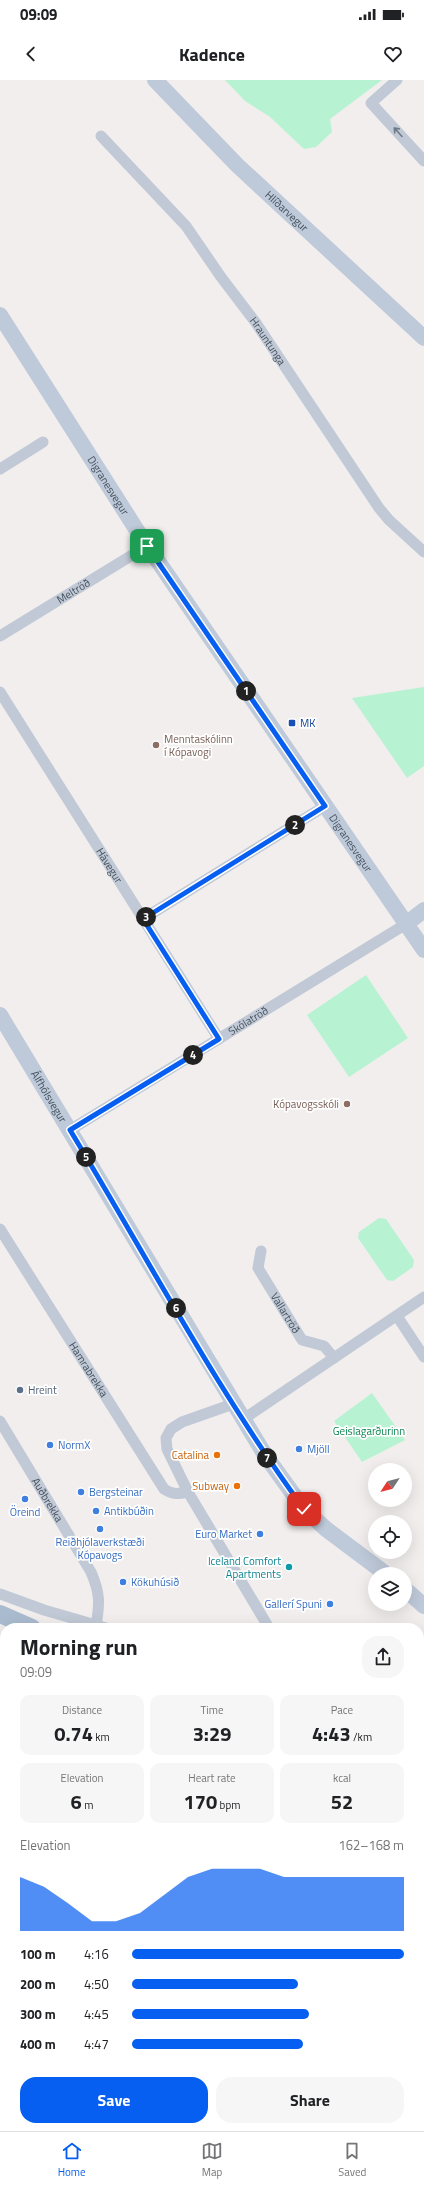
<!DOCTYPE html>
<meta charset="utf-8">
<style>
:root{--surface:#fff;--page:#f6f6f6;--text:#202124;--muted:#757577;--line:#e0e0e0;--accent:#075ff1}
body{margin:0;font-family:"Titillium Web",sans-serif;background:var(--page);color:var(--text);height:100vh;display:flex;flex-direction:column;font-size:15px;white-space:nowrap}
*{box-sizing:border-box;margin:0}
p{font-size:13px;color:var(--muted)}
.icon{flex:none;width:22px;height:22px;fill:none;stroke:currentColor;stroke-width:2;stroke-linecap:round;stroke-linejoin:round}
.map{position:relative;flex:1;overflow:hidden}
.details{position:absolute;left:0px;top:1543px;width:424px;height:508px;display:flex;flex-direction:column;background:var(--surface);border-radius:16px 16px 0 0;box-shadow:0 4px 16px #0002}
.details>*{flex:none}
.needle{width:26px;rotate:234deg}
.buttons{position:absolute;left:368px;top:1383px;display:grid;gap:8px}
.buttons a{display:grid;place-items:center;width:44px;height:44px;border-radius:50%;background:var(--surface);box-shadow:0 4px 16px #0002;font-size:20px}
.pin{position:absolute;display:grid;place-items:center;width:34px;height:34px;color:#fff;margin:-17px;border-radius:8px;box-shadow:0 2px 6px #0006}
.km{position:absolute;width:20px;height:20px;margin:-10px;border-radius:50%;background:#222;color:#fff;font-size:11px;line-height:20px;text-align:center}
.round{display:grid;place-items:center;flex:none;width:42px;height:42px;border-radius:16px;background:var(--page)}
.head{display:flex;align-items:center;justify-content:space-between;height:68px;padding:0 20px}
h1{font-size:22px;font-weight:700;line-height:30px}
.metrics{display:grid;grid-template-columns:repeat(3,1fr);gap:6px;height:68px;padding:4px 20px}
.metrics div{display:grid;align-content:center;border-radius:10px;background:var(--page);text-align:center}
.metrics b{font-size:20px;font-weight:700}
.metrics small{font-size:11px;font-weight:400}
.metrics p{font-size:11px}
.chart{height:112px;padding:8px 20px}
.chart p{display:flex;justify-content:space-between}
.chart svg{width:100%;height:72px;margin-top:4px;fill:var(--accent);opacity:.7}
.action{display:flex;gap:8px;margin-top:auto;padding:8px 20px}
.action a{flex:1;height:46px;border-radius:16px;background:var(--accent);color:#fff;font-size:16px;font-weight:700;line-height:46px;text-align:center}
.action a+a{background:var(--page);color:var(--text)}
ul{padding:0 20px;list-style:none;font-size:13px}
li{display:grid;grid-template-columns:64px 48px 1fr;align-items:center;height:30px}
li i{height:10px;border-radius:5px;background:var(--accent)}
.status{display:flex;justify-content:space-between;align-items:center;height:28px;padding:0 20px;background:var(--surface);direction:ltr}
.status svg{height:11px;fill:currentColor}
header{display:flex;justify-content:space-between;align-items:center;height:52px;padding:0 20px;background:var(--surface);font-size:18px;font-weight:700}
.menu{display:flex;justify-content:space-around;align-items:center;height:56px;border-top:1px solid var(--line);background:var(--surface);font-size:11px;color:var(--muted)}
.menu a{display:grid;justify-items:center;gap:2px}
.menu .on{color:var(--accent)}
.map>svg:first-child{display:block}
.green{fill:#b7f3d2}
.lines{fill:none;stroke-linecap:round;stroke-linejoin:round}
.street{stroke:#c0c9d5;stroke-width:11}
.secondary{stroke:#bec9d9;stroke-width:16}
.primary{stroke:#aabbd0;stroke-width:18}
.oneway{stroke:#6f7a87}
.route-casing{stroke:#fff;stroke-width:8}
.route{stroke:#075ff1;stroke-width:5}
.transit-dot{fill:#1a4fb4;stroke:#fff;stroke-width:1.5}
.education-dot{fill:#8d6e63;stroke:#fff;stroke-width:1.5}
.service-dot{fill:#5c6f8a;stroke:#fff;stroke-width:1.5}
.shop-dot{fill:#3f7fe0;stroke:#fff;stroke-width:1.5}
.food-dot{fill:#e8710a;stroke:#fff;stroke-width:1.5}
.culture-dot{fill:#0f9aa8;stroke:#fff;stroke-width:1.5}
.labels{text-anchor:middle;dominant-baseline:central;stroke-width:3.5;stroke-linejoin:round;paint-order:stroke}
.street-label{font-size:11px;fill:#44505d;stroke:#fff}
.transit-label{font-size:11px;fill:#164399;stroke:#fff;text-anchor:start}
.education-label{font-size:11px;fill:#785e54;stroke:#fff;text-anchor:start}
.service-label{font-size:11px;fill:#4e5e75;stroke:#fff;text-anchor:start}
.park-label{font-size:11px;fill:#0e8651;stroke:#fff}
.shop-label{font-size:11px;fill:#366cbe;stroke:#fff;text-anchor:start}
.food-label{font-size:11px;fill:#c56008;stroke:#fff;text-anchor:end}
.culture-label{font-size:11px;fill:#0d838f;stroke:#fff;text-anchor:end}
</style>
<div class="status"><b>09:09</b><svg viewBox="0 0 49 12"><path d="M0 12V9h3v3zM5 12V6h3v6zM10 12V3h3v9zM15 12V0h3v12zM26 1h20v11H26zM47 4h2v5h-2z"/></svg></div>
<header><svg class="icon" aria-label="back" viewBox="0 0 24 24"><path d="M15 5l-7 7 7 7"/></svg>Kadence<svg class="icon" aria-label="heart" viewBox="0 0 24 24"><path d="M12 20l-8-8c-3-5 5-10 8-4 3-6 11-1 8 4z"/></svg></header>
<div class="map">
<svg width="424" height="2051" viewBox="0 0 424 2051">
<rect width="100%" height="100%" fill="#f1eeed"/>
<path class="green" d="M225,0H382L330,39L332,52L316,67L304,69L270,37L245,21Z
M424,607V686L407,698L352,618Z
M366,895L408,958L349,997L307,935Z
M379,1138L386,1139L414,1180L413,1187L393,1201L387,1200L358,1158L359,1152Z
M372,1313L405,1360L362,1382L334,1341Z
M0,1620L5,1625V1686L0,1683Z
M419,1867L424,1868V1938L419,1932Z"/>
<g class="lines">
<g class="street">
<path d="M397,0L371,23L424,81"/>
<path id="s1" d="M101,56L186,146L221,197L256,243L379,428L389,440L424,472"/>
<path d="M0,389L43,362"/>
<path id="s2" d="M0,556L147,466"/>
<path id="s3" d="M0,612L219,959"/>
<path d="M143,839L325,726"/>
<path id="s4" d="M70,1050L406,844"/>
<path id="s5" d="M0,1149L164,1409C173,1415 178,1414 188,1412"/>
<path id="s6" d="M261,1171L258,1188L302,1260L324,1266L334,1278"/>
<path d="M397,1236L424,1277"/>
<path d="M233,1324L182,1342L171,1349L166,1358L167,1369L188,1412L269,1548"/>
<path d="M242,1340L424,1217"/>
<path id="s7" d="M0,1341L91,1492C100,1513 100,1523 96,1545"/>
<path d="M0,1514L44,1530L106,1548"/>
<path d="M419,1622L424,1619"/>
<path d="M0,1843L5,1840"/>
<path d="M419,1857L424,1858"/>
<path d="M0,1870L5,1877"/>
<path d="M419,2008L424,2015"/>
<path d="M130,2046L134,2051"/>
<path d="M116,2051L122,2046"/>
</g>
<g class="secondary">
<path id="s8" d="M155,0L237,85L424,258"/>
<path id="s9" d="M0,235L138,452L424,870"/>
<path d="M406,844L424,830"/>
<path id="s10" d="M0,935L265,1375L304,1429L326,1449L386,1494"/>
<path d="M405,1509L424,1526"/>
<path d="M243,2046L247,2051"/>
</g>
<path class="primary" d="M0,1534L32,1548
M0,1579L5,1581
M0,1615L5,1618
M419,1641H424
M419,1679H424
M419,1708H424
M0,1729L5,1735"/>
</g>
<defs><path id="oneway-shaft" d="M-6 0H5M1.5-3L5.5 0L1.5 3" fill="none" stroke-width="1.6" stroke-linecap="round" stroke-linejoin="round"/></defs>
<use class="oneway" href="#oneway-shaft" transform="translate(398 52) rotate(-132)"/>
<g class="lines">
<g class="route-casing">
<path id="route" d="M147,466L325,726L143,839L219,959L70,1050C147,1177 216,1309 304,1429"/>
</g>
<use href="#route" class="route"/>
</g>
<rect class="transit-dot" x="288" y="639" width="8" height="8" rx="2"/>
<g class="education-dot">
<circle cx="156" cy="665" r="4"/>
<circle cx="347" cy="1024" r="4"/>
</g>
<circle class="service-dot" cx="20" cy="1310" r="4"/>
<g class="shop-dot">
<circle cx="50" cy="1365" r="4"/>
<circle cx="299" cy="1369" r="4"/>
<circle cx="81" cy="1412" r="4"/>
<circle cx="25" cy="1419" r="4"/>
<circle cx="96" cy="1431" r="4"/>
<circle cx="100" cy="1449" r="4"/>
<circle cx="260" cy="1454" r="4"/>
<circle cx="123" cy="1502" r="4"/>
<circle cx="330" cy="1524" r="4"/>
</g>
<g class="food-dot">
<circle cx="217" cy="1375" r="4"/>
<circle cx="237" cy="1406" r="4"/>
</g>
<circle class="culture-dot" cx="289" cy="1487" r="4"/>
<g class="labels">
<g class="street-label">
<text stroke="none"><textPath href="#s8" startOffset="186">Hlíðarvegur</textPath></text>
<text stroke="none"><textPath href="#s1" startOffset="265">Hrauntunga</textPath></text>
<text stroke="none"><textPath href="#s9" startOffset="202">Digranesvegur</textPath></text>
<text stroke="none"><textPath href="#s2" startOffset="86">Meltröð</textPath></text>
<text stroke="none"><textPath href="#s9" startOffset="634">Digranesvegur</textPath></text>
<text stroke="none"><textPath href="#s3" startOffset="205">Hávegur</textPath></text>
<text stroke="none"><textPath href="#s4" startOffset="209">Skólatröð</textPath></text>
<text stroke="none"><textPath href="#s10" startOffset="95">Álfhólsvegur</textPath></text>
<text stroke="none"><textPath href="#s6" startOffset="70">Vallartröð</textPath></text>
<text stroke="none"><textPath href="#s5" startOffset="166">Hamrabrekka</textPath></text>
<text stroke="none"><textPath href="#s7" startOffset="92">Auðbrekka</textPath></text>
</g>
<g class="transit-label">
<text x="300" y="643">MK</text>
</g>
<g class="education-label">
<text x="164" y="659">Menntaskólinn<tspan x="164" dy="13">í Kópavogi</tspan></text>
<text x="339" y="1024" text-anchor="end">Kópavogsskóli</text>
</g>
<g class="service-label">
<text x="28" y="1310">Hreint</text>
</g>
<g class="park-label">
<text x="369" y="1351">Geislagarðurinn</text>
</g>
<g class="shop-label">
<text x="58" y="1365">NormX</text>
<text x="307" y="1369">Mjöll</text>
<text x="89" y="1412">Bergsteinar</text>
<text x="104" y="1431">Antikbúðin</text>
<text x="25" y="1432" text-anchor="middle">Öreind</text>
<text x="252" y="1454" text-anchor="end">Euro Market</text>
<text x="100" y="1462" text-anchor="middle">Reiðhjólaverkstæði<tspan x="100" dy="13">Kópavogs</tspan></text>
<text x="131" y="1502">Kökuhúsið</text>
<text x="322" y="1524" text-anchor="end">Gallerí Spuni</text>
</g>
<g class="food-label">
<text x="209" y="1375">Catalina</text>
<text x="229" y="1406">Subway</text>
</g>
<g class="culture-label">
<text x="281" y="1481">Iceland Comfort<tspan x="281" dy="13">Apartments</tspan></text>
</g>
</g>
</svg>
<div class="buttons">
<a><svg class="needle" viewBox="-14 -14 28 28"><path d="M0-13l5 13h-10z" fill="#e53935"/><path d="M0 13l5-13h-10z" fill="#757577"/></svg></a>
<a><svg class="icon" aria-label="locate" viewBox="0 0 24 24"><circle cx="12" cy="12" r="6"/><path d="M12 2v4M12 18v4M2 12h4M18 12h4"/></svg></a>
<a><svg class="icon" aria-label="layers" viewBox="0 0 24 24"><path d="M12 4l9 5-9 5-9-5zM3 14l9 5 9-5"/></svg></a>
</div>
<div class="pin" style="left:147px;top:466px;background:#1e9e55"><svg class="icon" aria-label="arrive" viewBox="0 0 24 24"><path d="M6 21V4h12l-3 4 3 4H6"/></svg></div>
<div class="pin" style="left:304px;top:1429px;background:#d93025"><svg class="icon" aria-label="check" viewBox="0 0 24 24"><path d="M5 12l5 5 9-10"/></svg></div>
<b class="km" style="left:246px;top:611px">1</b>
<b class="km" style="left:295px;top:745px">2</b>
<b class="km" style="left:146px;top:837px">3</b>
<b class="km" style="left:193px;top:975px">4</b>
<b class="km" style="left:86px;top:1077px">5</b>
<b class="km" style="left:176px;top:1228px">6</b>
<b class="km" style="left:267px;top:1378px">7</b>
<section class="details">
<div class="head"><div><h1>Morning run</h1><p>09:09</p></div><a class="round"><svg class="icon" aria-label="share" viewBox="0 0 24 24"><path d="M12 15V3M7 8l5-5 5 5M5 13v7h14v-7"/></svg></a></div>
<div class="metrics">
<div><p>Distance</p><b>0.74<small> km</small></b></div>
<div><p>Time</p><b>3:29</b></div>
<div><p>Pace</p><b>4:43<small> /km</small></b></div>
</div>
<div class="metrics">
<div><p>Elevation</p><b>6<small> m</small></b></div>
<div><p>Heart rate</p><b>170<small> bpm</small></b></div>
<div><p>kcal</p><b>52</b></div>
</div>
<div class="chart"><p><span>Elevation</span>162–168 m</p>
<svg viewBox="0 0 160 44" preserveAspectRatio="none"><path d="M0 44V11L10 17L20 27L30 38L40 38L50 33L60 22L70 11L80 6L90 6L100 6L110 11L120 11L130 11L140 11L150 11L160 11V44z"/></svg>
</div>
<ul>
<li><b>100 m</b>4:16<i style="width:100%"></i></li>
<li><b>200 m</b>4:50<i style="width:61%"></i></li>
<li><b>300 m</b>4:45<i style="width:65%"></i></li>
<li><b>400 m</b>4:47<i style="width:63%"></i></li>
</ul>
<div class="action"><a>Save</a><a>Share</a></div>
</section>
</div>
<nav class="menu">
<a class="on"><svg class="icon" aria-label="home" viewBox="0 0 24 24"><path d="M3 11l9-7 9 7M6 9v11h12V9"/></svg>Home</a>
<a><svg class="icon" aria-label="map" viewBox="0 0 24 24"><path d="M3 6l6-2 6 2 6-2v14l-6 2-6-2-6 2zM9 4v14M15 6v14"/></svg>Map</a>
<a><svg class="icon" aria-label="saved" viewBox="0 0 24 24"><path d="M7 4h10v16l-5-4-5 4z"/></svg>Saved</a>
</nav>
